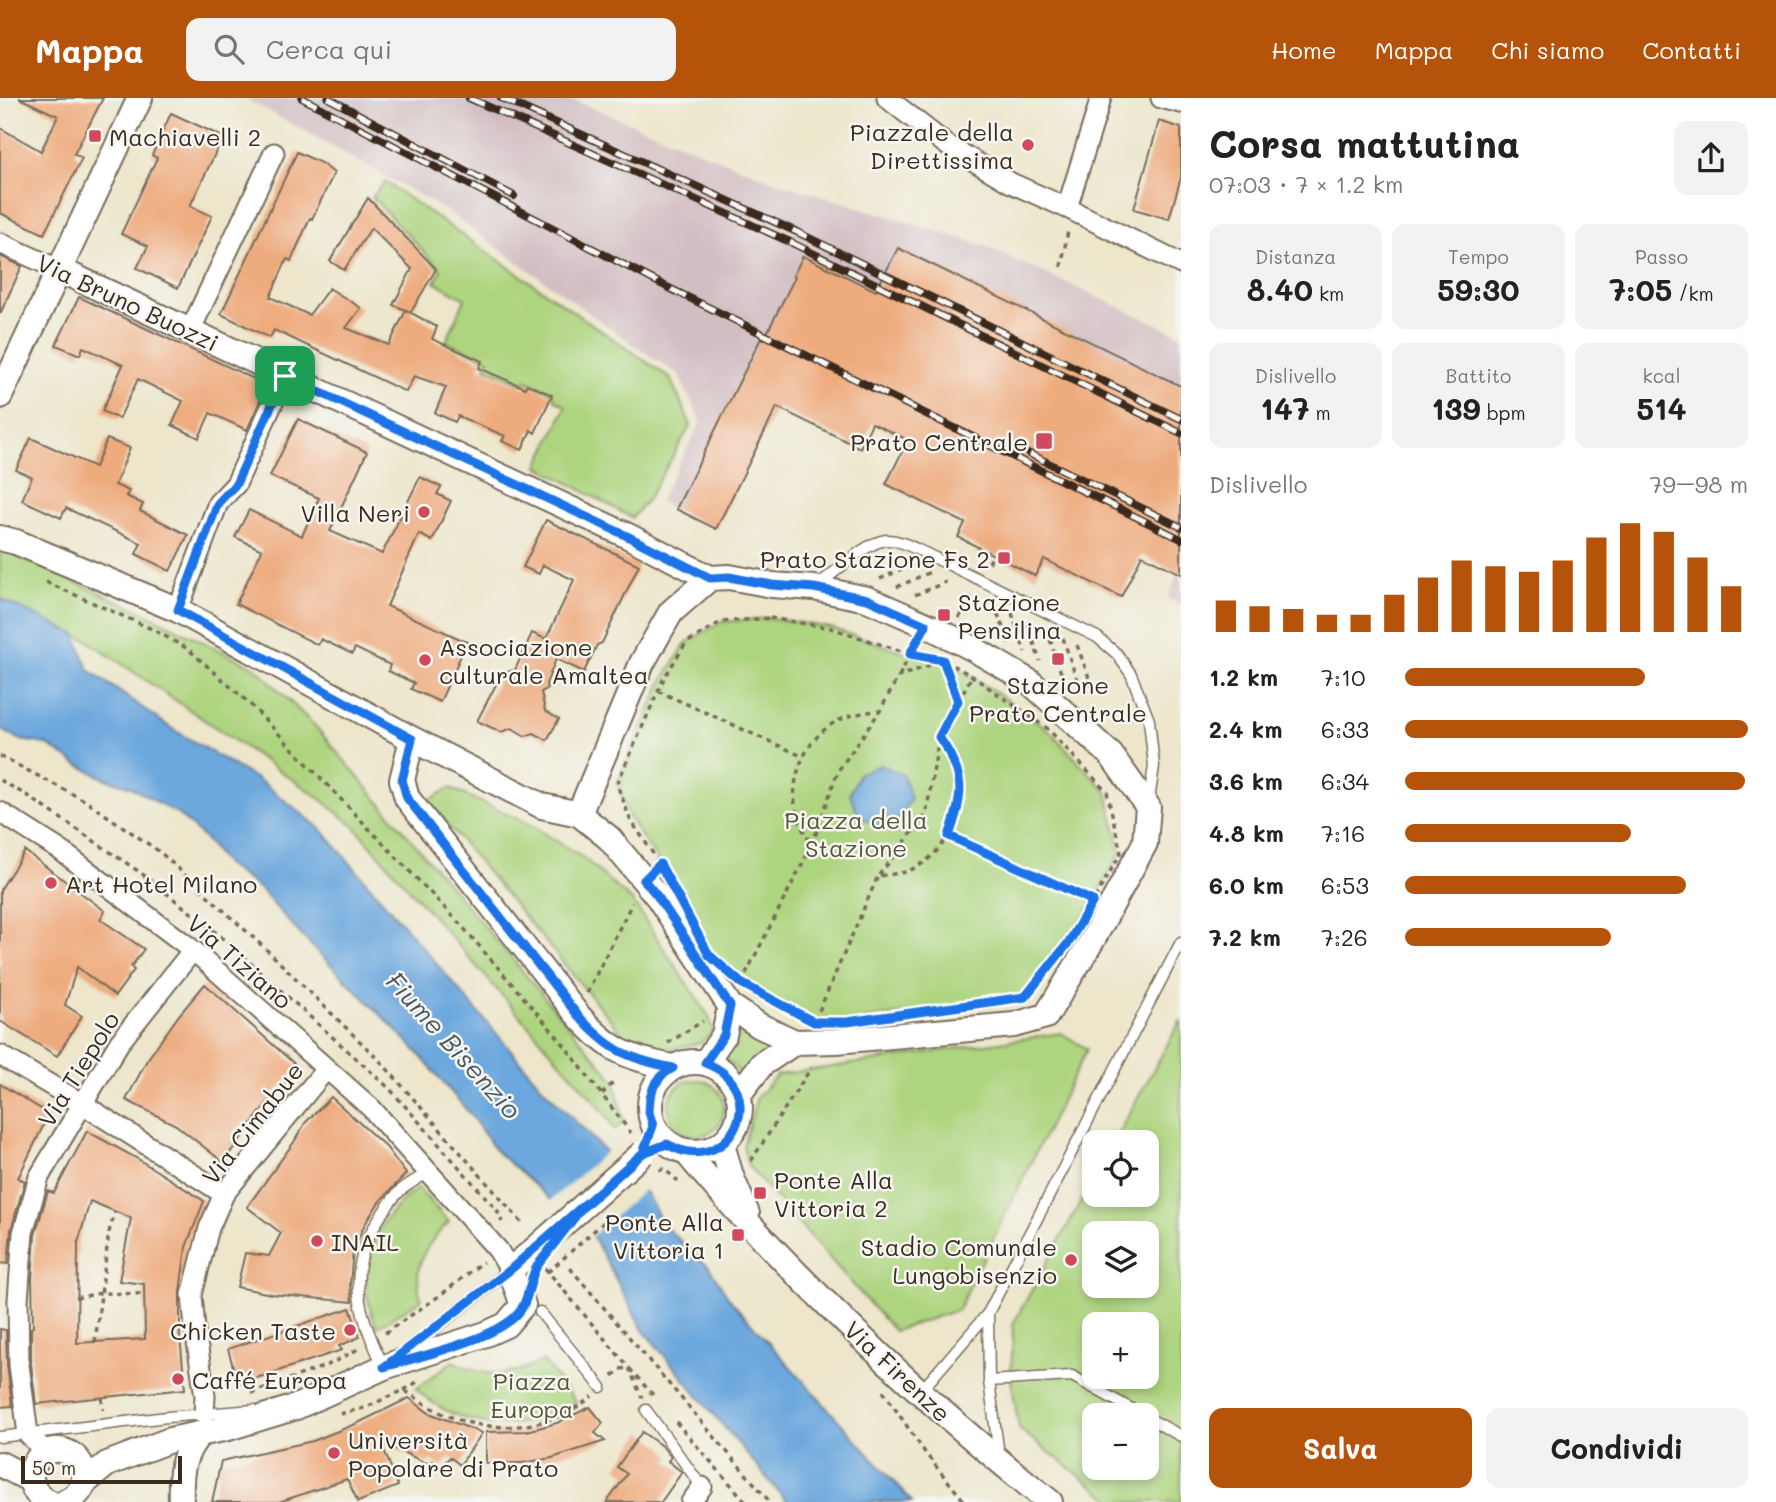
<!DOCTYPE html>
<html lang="it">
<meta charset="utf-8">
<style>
:root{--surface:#fff;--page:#f2f2f2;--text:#222;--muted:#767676;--accent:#b45309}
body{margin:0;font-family:Mali,sans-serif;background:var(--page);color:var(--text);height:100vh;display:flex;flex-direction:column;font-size:26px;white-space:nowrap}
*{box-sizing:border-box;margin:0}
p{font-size:23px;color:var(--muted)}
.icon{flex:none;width:38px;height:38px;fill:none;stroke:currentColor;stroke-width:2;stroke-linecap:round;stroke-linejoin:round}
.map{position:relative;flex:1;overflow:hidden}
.sheet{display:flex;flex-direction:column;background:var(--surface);width:595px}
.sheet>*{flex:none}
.tools{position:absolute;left:1082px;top:1032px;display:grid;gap:14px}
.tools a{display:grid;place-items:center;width:77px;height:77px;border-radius:14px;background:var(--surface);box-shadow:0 4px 10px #0003;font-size:35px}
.scale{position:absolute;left:21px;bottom:18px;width:161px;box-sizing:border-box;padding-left:7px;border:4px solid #3b2a1e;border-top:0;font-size:19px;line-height:24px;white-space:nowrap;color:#3b2a1e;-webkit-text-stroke:5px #f6f6f2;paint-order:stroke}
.pin{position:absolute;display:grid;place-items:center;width:60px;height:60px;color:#fff;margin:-30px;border-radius:14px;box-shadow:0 4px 10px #0006}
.round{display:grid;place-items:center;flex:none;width:74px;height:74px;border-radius:14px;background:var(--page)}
.summary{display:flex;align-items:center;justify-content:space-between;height:119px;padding:0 28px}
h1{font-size:38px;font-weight:700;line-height:52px}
.stats{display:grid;grid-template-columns:repeat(3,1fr);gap:10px;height:119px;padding:7px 28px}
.stats div{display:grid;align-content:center;border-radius:14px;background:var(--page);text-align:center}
.stats b{font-size:30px;font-weight:700}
.stats small{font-size:19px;font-weight:400}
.stats p{font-size:19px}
.chart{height:196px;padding:14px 28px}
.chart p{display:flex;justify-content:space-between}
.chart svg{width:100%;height:126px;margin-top:7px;stroke:var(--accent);stroke-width:6}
.action{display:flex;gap:14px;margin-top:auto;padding:14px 28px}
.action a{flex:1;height:80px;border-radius:14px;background:var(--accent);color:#fff;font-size:28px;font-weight:700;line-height:80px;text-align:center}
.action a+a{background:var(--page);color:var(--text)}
ul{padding:0 28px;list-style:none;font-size:23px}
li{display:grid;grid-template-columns:112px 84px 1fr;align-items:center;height:52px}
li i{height:18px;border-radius:9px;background:var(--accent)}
header{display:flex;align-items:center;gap:42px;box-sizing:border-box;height:98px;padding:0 35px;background:var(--accent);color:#fff}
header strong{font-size:33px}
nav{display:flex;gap:38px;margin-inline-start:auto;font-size:24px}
.search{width:490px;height:63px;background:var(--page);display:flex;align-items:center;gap:18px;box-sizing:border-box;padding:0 24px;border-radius:14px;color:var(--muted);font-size:26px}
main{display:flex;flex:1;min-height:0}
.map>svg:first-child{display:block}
.industrial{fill:#d2bec2}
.green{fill:#add47e;stroke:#747f4e;stroke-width:2;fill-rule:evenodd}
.water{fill:#6ca7dd;stroke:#54687e;stroke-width:2}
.pier{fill:#ede6cb}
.building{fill:#eeab7e;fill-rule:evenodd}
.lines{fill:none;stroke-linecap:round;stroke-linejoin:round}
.service-casing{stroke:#796c5b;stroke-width:13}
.minor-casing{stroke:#796c5b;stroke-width:23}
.tertiary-casing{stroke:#796c5b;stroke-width:28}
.path{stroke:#796c5b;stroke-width:3.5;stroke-dasharray:5 5;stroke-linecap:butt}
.service{stroke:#fff;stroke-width:10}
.minor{stroke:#fff;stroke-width:19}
.tertiary{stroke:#fff;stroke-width:24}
.rail-casing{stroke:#3b2a1e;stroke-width:8}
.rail{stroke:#f6f6f2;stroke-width:5;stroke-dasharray:16;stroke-linecap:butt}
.tertiary-bridge-casing{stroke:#796c5b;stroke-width:28;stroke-linecap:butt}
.tertiary-bridge{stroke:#fff;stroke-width:24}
.route-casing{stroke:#fff;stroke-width:14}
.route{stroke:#1a73e8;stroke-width:9}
.poi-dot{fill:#d1495b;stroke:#f6f6f2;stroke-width:2.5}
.labels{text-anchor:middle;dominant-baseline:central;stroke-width:5;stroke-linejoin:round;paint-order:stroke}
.poi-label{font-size:24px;fill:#3b2a1e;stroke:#f6f6f2;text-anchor:start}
.street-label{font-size:24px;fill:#3b2a1e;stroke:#f6f6f2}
.park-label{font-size:24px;fill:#585436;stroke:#f6f6f2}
.water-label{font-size:26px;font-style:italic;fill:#4c5661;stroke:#f6f6f2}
</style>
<header>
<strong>Mappa</strong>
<div class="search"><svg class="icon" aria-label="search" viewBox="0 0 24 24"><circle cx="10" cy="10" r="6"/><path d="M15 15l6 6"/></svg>Cerca qui</div>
<nav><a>Home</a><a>Mappa</a><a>Chi siamo</a><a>Contatti</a></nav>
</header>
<main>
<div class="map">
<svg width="1181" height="1404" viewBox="0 0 1181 1404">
<rect width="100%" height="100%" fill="#f6f6f2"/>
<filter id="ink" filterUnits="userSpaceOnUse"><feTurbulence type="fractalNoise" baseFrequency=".0143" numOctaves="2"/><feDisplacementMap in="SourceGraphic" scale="14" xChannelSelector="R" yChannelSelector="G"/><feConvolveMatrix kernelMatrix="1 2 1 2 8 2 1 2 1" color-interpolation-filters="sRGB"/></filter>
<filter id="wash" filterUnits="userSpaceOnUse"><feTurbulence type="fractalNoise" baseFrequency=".00686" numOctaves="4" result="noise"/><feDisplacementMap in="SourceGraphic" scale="28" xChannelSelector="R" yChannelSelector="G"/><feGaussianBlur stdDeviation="1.57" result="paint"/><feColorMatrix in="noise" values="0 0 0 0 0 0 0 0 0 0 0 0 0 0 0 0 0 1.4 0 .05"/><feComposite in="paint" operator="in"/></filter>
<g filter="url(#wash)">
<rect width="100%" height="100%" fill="#ede6cb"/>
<path class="industrial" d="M245,0H568L771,82L985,148L1181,237V506L1167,500L1179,475L1142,457L1121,499L1044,462L1035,478L958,439L965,425L886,386L907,342L873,325L860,350L777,309L716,431L659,404L701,324L678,276L644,254L444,111Z"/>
<path class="green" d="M385,84L670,280L691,327L648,401L632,420L538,368L566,308L555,302L552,294L526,283L523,286L485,269L489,261L446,244L465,201L435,184L441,172L372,99Z
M0,451L141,513L256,570L316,629L615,983L624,1024L615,1032L603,1013L355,729L318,699L85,541L0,501Z
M770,520L831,530L910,556L943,562L972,578L1048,631L1107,694L1121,755L1069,844L1025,899L847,924H814L741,885L709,857L660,766L630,721L617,686L664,580L686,545L721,524Z
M450,690L529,726L585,761L633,804L709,919L713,934L700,945L651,955L624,938L428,703Z
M739,918L780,946L740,977L733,967L722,959Z
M1181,922V1404H1114L1019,1331L1011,1281L1013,1226L1094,1080V1097H1146V1045H1113ZM1094,1136H1146V1188H1094ZM1094,1227H1146V1279H1094ZM1094,1318H1146V1370H1094Z
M1061,935L1087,951L958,1212L894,1233L748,1068L743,1048L757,999L777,977Z
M668 1010a28 28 0 1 1 56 0a28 28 0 1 1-56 0Z
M418,1090L449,1124C424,1149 412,1166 421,1202L377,1229C353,1176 371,1123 418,1090Z
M453,1263C485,1281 510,1279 543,1263L577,1305C524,1336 461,1334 416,1291Z"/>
<path class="water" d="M0,501L75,536L89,572L171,630L263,685L321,731L544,991L646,1095L664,1128L709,1169L731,1203L912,1404H787L643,1232L594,1140L495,1052L471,1017L412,948L301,837L260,791L225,766L205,741L179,717L131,689L104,680L76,666L46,646L21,642L0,631Z
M881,667L903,677L911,700L900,720L878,728L858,718L850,695L859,675Z"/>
<path class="pier" d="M608,1052L646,1090L590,1140L549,1104Z"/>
<g id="blocks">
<path class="building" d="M19,0H103L74,56L82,60L44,136L0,115V30L41,53L58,18Z
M171,15L223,39L190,108L212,118L178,190L137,170L148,148L121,136L157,60L152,57Z
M1159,23L1181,30V79L1169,121L1134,111Z
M297,54L321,65L334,75L312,121L310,120L291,163L287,161L270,199L309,217L329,190L361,210L346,230L389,247L406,212L437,229L432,241L482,263L479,270L525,290L527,286L552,297L535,335L531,332L522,352L502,343L505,338L458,318L455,324L435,315L446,289L414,278L406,294L274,232L270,240L221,216Z
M368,100L436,171L411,214L393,207L412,171L371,130L344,172L330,163Z
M898,150L1181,288V476L1142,457L1121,499L1044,461L1035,478L958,439L965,425L886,386L908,342L872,325L860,350L777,309L716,431L676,411L761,240L764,241L795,179L793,178L803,158L876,193Z
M0,158L22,168L0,216Z
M79,199L267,287L247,332L210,315L199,340L172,327L183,303L138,281L119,321L102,313L123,267L83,249L80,257L56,247Z
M298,321L367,354L330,433L382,456L420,379L441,389L437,396L451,403L432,443L419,436L387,508L467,544L440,604L411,591L414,585L388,573L390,567L355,550L352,556L321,541L318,547L236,506L262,452L235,439L249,412L302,438L319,400L270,378Z
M31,340L95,369L107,341L130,350L115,387L129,393L126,398L143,406L140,413L188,437L170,473L136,456L141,445L66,410L61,420L22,402L32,379L16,372Z
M546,422L639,467L602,545L597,547L584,574L556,561L546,586L547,591L541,594L545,613L559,621L547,642L534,635L525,638L512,630L501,634L477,623L502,575L515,572L532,535L546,541L574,482L543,467L539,476L523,469Z
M25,753L105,813L100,821L144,851L131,869L134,872L115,898L77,869L65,907L82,918L57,958L0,923V792Z
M205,886L298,969L271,1000L223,1064L176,1027L126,1002L147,962L179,917Z
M0,986L49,1016L18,1080L25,1083L11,1132L8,1166L0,1165Z
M331,999L386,1049L406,1076L379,1104L365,1126L353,1152L350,1186L352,1204L271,1196L237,1189L245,1155L269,1158L281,1135L247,1109L294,1044L305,1025Z
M87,1033L138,1061L204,1103L186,1149L180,1194V1238L185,1291L36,1306L31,1266V1230L33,1229L32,1181L35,1137L48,1093L54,1095ZM90,1103L131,1120L119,1183L144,1186L145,1241L77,1245L78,1145Z
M350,1210L360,1239L339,1248L342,1252L238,1286L228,1251Z
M0,1231L6,1232L7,1267L12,1308L0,1309Z
M409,1300L429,1315L482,1335L460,1367L450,1359L441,1369L433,1363L426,1365L381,1344L398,1388L358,1404L347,1381L279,1404H212L221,1363L313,1343L358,1325Z
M590,1309L603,1325L595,1335L605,1343L552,1360L522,1365H486V1334L527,1333L557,1325Z
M642,1334L663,1349L671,1359L668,1363L682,1374L661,1404H607L627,1376L617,1369Z"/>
</g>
</g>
<g filter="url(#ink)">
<use href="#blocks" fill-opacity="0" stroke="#796c5b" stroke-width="2"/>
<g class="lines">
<g class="service-casing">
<path id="service" d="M818,487C835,475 866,444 886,442C900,441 915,451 927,456L1097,539L1117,556L1131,576L1149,622L1154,668L1149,702
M540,1214L601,1289
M988,1215L989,1283L999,1357
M406,1253L510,1172
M383,1267C357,1214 345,1172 380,1119C386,1111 392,1100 400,1093C408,1086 418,1081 427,1075
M989,1283L1072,1278L1144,1318
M921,1293L988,1215L1181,844
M646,1312L702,1389
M1146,1319L1181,1338
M0,1339L167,1319L254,1312"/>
</g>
<g class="minor-casing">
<path id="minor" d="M887,0L947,47L1011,85L1067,110L1181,166
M1161,0L1181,5
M1067,110L1101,0
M0,145L60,172
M190,233L274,55
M178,512L218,405L236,386L285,278
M0,714L60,752L193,852L371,1010L498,1152L510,1172
M0,957L84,1007L224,1096
M204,1316L205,1298L195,1231L192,1197L209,1130L224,1096L326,971
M46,1354L28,1336L19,1267L18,1202L23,1135L39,1079L119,945L193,852
M691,1404L702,1389"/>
</g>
<g class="tertiary-casing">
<path id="tertiary" d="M60,172L626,437L710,480
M0,298L140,0
M0,440L16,444L178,512L412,641L542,708L579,716L609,740L658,799L730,908L760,928L795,944L836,943L1014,927L1046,918L1093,841L1145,745L1148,709L1111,657L1030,584L972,550L931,529L867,501L814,490L772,487L729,479L710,480L671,514L642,565L579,716
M412,641L402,682L407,700L576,915C608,952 626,960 673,969
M650 1009a45 45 0 1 1 90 0a45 45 0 1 1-90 0Z
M705,965L724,937L730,908
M739,996L762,966L795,944
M722,1046L731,1078L747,1116
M686,1054C721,1097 759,1137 797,1176C877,1257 961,1334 1050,1404
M0,1366L31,1382
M84,1385L107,1366L170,1342L228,1330L296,1309L384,1269L486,1236L506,1227L523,1207L510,1172L533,1153
M49,1404C12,1387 39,1337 71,1356C79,1361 84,1370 84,1379C84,1391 76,1399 65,1404
M181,1404C180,1378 181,1356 200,1336"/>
</g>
<path class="path" d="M1061,169L1068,133
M989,465L993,456
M880,481L913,466
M46,484L152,531L188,551L250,606L462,828L561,943L631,1035
M897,489L930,474
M915,497L946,484
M994,506L1009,545
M1012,515L1025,554
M770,520L831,530L910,556L943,562L972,578L1048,631L1107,694L1121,755L1069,844L1025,899L847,924H814L741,885L709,857L660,766L630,721L617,686L664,580L686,545L721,524Z
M959,520L972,496
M1027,524L1040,563
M1047,532L1063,581
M1063,540L1078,585
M1077,547L1095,596
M899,578L915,547
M658,593L804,659
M958,603L972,578
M0,658L84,702L160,754L269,854L383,966L522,1125
M0,682L28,698L141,775L218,836L389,990L497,1112L502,1124
M949,738L1090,802
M812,747L838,673L880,613
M879,777L926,717L939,639
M741,885L812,747C808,740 802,731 799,723C786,689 802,645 832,626C847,617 863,614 880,613L898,579L943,562
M587,895L632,805
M815,922L878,778C886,777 896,776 905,774C944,761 966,716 959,677C956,663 947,651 939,639L958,603L943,562
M668,945L703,923
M602,996L615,983
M751,1063L811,970
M660,1073L663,1070L678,1083
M545,1170L629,1270L642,1300
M570,1170L770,1404
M548,1174L605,1123
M76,1200L101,1195L144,1196
M385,1235L442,1196L483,1164
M95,1244L109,1134L115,1113
M613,1278L620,1271L629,1270L653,1297
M404,1292L417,1284
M883,1293L926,1356L965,1404
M251,1295L328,1267L360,1250
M102,1300L103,1312
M340,1316L364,1310L404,1292C419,1302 435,1313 451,1319C496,1337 556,1330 592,1298
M676,1324L746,1404"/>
<use href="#service" class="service"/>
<use href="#minor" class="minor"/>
<use href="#tertiary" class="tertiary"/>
<g class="rail-casing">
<path id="rail" d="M302,0L665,188L1181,441
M328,0L514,98
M469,0L790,144L1181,335
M501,0L797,134L1181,321
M1030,356L1181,429"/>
</g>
<use href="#rail" class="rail"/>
<g class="tertiary-bridge-casing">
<path id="tertiary-bridge" d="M533,1153L643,1055"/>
</g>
<use href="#tertiary-bridge" class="tertiary-bridge"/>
</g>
</g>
<g class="lines" filter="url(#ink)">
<g class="route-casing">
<path id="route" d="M285,278L236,386L218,405L178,512L412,641L402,682L407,700L576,915C608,952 626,960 673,970L662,977L654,988L650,1000L649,1014L653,1028L643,1055L581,1111L537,1168C529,1182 530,1199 520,1213C501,1240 418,1259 384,1269L510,1172L643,1055L667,1046C730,1083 774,990 705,965L724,937L730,908L658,799L644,782L660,766L709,857L741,885L814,924H847L1025,899L1069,844L1093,803L949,738C964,695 966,678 939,639L958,603L943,562L910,556L926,527L867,501L814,490L772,487L729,479L710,480L625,437L285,278"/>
</g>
<use href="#route" class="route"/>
</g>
<g class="poi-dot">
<rect x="88" y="31" width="14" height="14" rx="3.5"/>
<circle cx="1028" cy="47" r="7"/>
<rect x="1035" y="334" width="18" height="18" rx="3.5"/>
<circle cx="424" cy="414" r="7"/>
<rect x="997" y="453" width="14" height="14" rx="3.5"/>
<rect x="937" y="510" width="14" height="14" rx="3.5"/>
<rect x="1051" y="554" width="14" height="14" rx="3.5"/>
<circle cx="425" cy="562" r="7"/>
<circle cx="51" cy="785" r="7"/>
<rect x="753" y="1088" width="14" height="14" rx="3.5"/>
<rect x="731" y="1130" width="14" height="14" rx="3.5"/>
<circle cx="317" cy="1143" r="7"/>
<circle cx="1071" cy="1162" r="7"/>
<circle cx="350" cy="1232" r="7"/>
<circle cx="178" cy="1281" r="7"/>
<circle cx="334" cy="1355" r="7"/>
</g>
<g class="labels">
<g class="poi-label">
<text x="1014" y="33" text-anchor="end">Piazzale della<tspan x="1014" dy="28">Direttissima</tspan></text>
<text x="109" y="38">Machiavelli 2</text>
<text x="1028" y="343" text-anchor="end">Prato Centrale</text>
<text x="410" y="414" text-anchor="end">Villa Neri</text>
<text x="990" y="460" text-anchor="end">Prato Stazione Fs 2</text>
<text x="958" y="503">Stazione<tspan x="958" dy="28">Pensilina</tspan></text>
<text x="439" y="548">Associazione<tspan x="439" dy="28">culturale Amaltea</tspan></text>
<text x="1058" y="586" text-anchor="middle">Stazione<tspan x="1058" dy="28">Prato Centrale</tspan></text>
<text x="65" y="785">Art Hotel Milano</text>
<text x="774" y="1081">Ponte Alla<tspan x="774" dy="28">Vittoria 2</tspan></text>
<text x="724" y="1123" text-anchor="end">Ponte Alla<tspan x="724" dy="28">Vittoria 1</tspan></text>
<text x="331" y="1143">INAIL</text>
<text x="1057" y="1148" text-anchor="end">Stadio Comunale<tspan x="1057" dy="28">Lungobisenzio</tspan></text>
<text x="336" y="1232" text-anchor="end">Chicken Taste</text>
<text x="192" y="1281">Caffé Europa</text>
<text x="348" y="1341">Università<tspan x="348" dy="28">Popolare di Prato</tspan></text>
</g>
<g class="street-label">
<text transform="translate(128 204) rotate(25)">Via Bruno Buozzi</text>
<text transform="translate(240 863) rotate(41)">Via Tiziano</text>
<text transform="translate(78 971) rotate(-58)">Via Tiepolo</text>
<text transform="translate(252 1025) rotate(-52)">Via Cimabue</text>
<text transform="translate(898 1273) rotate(43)">Via Firenze</text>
</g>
<g class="park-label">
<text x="856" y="721">Piazza della<tspan x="856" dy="28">Stazione</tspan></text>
<text x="532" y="1282">Piazza<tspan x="532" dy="28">Europa</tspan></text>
</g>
<g class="water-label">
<text transform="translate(454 947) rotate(48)">Fiume Bisenzio</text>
</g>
</g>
</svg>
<div class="tools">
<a><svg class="icon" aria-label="locate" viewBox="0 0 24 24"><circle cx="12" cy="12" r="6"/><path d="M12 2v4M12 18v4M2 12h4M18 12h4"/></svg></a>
<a><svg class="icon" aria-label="layers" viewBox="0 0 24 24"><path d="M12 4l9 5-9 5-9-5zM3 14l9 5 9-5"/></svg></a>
<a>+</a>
<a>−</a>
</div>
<div class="scale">50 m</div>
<div class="pin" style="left:285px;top:278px;background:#1e9e55"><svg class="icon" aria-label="arrive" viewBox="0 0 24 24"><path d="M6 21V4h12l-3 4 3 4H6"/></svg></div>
</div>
<section class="sheet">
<div class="summary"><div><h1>Corsa mattutina</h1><p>07:03 · 7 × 1.2 km</p></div><a class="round"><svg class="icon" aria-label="share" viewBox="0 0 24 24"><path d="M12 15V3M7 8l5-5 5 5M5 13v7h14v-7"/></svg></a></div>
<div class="stats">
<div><p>Distanza</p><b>8.40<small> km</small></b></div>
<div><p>Tempo</p><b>59:30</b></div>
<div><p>Passo</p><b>7:05<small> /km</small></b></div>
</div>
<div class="stats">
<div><p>Dislivello</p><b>147<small> m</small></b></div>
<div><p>Battito</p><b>139<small> bpm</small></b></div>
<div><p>kcal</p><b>514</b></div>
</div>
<div class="chart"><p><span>Dislivello</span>79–98 m</p>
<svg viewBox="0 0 160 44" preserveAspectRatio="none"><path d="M5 44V33M15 44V35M25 44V36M35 44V38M45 44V38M55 44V31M65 44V25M75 44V19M85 44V21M95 44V23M105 44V19M115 44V11M125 44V6M135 44V9M145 44V18M155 44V28"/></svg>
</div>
<ul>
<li><b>1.2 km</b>7:10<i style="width:70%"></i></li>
<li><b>2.4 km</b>6:33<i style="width:100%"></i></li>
<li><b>3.6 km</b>6:34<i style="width:99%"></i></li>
<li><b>4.8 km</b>7:16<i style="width:66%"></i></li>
<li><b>6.0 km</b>6:53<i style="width:82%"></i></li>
<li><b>7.2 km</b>7:26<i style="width:60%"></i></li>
</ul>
<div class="action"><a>Salva</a><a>Condividi</a></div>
</section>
</main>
